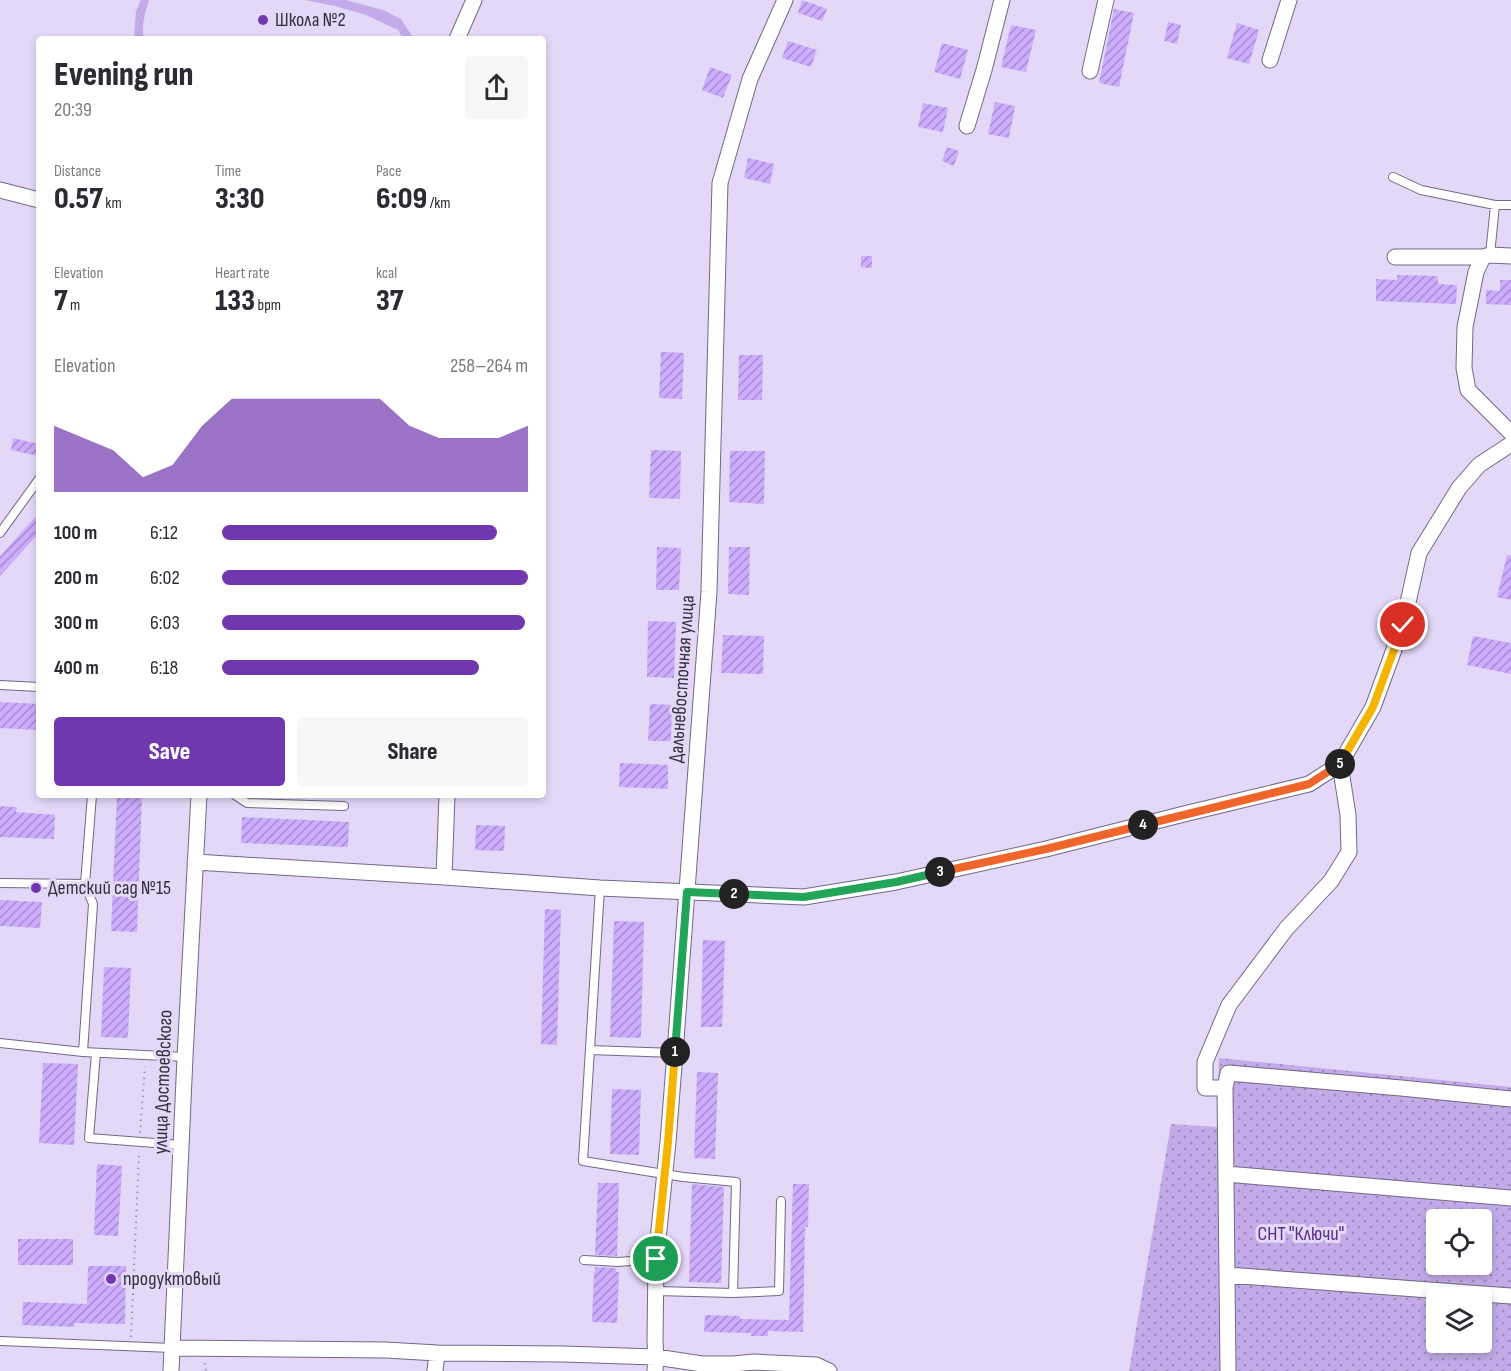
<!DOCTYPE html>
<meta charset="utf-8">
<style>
:root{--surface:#fff;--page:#f7f7f7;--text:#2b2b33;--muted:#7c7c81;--accent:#7037ae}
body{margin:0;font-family:"Sofia Sans Condensed",sans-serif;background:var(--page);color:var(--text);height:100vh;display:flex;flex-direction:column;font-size:22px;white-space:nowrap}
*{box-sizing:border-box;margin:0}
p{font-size:20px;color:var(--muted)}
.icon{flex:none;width:33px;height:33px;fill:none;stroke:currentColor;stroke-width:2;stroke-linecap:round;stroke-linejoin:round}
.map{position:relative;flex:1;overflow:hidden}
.details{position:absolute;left:36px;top:36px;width:510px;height:762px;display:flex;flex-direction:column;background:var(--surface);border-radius:6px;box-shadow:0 3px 9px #0003}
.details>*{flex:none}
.fabs{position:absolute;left:1426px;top:1209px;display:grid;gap:12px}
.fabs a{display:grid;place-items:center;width:66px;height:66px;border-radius:6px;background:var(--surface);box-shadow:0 3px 9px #0003;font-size:30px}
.pin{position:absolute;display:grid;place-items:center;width:51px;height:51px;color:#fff;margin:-26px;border:3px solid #fff;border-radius:50%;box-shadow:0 2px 6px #0007}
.km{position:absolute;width:30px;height:30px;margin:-15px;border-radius:50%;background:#222;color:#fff;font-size:16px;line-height:30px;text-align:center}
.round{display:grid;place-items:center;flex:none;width:63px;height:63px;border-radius:6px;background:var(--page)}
.headline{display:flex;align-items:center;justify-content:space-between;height:102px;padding:0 18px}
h1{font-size:33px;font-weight:800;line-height:45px}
.stats{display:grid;grid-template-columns:repeat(3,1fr);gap:9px;height:102px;padding:6px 18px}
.stats div{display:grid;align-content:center}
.stats b{font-size:30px;font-weight:800}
.stats small{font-size:16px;font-weight:400}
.stats p{font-size:16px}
.chart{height:168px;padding:12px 18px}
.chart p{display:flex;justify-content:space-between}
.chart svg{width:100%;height:108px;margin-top:6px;fill:var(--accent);opacity:.7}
.button{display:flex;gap:12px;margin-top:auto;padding:12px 18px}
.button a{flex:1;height:69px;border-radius:6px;background:var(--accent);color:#fff;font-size:24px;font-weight:800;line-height:69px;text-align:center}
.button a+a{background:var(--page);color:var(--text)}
ul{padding:0 18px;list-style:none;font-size:20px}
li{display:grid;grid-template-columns:96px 72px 1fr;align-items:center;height:45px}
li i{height:15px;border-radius:8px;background:var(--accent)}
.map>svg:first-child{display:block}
.green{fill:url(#green-dots);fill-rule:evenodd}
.pitch{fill:#c2abe8}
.building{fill:url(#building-hatch)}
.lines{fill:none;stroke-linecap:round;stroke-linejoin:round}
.lane-casing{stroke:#736884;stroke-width:10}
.street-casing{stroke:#736884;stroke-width:17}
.path{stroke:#9d94ac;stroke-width:2;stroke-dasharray:1.5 4.5;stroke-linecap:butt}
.lane{stroke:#fff;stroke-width:8}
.street{stroke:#fff;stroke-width:15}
.split-1-casing{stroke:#fff;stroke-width:12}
.split-2-casing{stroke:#fff;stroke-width:12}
.split-3-casing{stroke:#fff;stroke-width:12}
.split-4-casing{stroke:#fff;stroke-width:12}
.split-5-casing{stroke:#fff;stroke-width:12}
.split-6-casing{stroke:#fff;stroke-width:12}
.split-1{stroke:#f5b400;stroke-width:8}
.split-2{stroke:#22a559;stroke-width:8}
.split-3{stroke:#22a559;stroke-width:8}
.split-4{stroke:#f0652b;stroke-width:8}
.split-5{stroke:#f0652b;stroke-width:8}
.split-6{stroke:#f5b400;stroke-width:8}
.poi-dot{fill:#7037ae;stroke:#e4d8f8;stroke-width:2}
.labels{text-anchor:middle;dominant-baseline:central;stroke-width:6;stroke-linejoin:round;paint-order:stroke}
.poi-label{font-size:20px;fill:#342f3c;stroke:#e4d8f8;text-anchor:start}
.street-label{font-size:20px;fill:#342f3c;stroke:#e4d8f8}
.park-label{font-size:20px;fill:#572c87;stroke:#e4d8f8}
</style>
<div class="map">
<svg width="1511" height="1371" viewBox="0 0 1511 1371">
<defs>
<pattern id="green-dots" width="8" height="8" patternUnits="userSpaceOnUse" patternTransform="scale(1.5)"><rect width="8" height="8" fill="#c2abe8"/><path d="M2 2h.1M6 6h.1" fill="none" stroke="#9e8cbd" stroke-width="1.8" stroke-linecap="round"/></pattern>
<pattern id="building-hatch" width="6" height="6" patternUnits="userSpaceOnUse" patternTransform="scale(1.5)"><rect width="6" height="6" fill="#ccacfd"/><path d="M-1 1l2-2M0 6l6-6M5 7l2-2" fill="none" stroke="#a68cce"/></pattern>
</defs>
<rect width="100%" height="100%" fill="#e4d8f8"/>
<path class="green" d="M1219,1058L1511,1087V1371H1129L1171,1124L1217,1127ZM1437,1220H1482V1264H1437ZM1437,1298H1482V1342H1437Z"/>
<path class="pitch" d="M141,0H149C145,13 141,26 144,39H134L136,11Z
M305,0H346L383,10L401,19L414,39H403L398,30L366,15L335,6Z"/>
<path class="building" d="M802,0L827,9L822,21L798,13Z
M1114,9L1134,13L1119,87L1099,83Z
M1168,22L1181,25L1177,44L1164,41Z
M1237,23L1259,30L1249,64L1227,58Z
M1011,25L1036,30L1026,72L1001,67Z
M788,41L817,50L811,67L782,58Z
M942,43L968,50L960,79L934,72Z
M710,67L732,75L723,98L702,90Z
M995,102L1015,106L1009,138L988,134Z
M923,103L948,108L943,132L918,127Z
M947,147L959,151L954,166L942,161Z
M748,158L774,164L770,184L744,178Z
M861,256H872V268L861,267Z
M1397,275L1438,276V284L1457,285L1456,304L1376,301V279L1397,280Z
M1500,280H1511V305L1486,304V290L1500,291Z
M661,352L684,353L682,399L659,398Z
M739,355H763L762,400H738Z
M13,438L39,444V456L11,450Z
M651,450L681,451L680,499L649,498Z
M730,451H765L764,504L729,502Z
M39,513V533L0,576V556Z
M657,547L681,548L679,590H656Z
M729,547H750L749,595L728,594Z
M1507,555H1511V600L1497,597Z
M648,621L676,622L674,678L647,677Z
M723,635L764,636L763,674L721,673Z
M1473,636L1511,643V674L1467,665Z
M0,702L39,704V730L0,728Z
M650,704L672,705L671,741H648Z
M620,763L668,765V789L619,787Z
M117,795H142L137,932L111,931Z
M0,806L17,807L16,812L55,815L54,839L0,837Z
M242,817L349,822L348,847L241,843Z
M476,825L505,826L504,851L475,850Z
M0,900L42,902L40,928L0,926Z
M545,909L561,910L557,1045L541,1044Z
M614,921L644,922L641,1038L610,1037Z
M703,940L725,941L722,1027H701Z
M104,967L131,968L128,1038L101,1037Z
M43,1063L78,1064L74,1145L39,1143Z
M697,1072L718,1073L715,1159L694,1158Z
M612,1089L641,1090L639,1155L610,1154Z
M97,1164L122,1166L118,1236L94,1235Z
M598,1183H619L617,1256L595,1255Z
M692,1184L724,1187L721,1283L689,1282Z
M793,1184H809L808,1227H805L803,1332L768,1331V1336H751V1333L704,1332L705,1315L740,1316V1319L789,1320Z
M18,1239H73V1265H18Z
M88,1266H126L125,1324L75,1323L74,1327L22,1325L23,1302L87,1304Z
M595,1267L616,1268V1272H619L617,1323L592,1322L594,1272H595Z"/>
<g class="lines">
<g class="lane-casing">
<path id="lane" d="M1393,177L1421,190L1495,205H1511
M1490,255L1495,205
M0,533L39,479
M0,685L39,687
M235,795L247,803L344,806
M0,883L85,884
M600,888L583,1161L683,1177L736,1182L733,1293L656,1291
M0,1043L83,1052L185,1057
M590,1050L675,1053
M83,1052L93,904L85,884L92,795
M96,1053L89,1138L181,1145
M584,1260L618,1262L656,1259
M733,1293L779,1291L781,1201
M0,1341L172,1348"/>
</g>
<g class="street-casing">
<path id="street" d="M457,39L474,0
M1270,60L1289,0
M1090,71L1106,0
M967,126L984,70L1002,0
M0,190L39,200
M1511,256L1490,255L1483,257L1476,272L1465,327L1464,368L1468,390L1511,433
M1395,257H1483
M195,862L444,877L600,888L804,897L896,882L1046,849L1188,813L1309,784L1340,764L1373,707L1403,625L1419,553L1459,488L1479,465L1511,444
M444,877L447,795
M1225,1088H1205V1062L1229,1005L1286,929L1331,881L1349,852L1348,815L1340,764
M1226,1174L1511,1198
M1227,1275L1511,1296
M172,1348L386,1350L437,1353L563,1354L656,1357L702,1364H733L754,1362L816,1365L829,1371
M171,1371L185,1057L199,795
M435,1371L437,1353
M655,1371L656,1357L655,1342L656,1259L668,1142L675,1053L709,592L720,183L750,79L785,0
M1228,1371L1225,1088L1228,1073L1401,1088L1511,1099"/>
</g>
<path class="path" d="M140,1133L145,1067
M131,1337L139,1153
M205,1363L206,1371"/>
<use href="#lane" class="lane"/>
<use href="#street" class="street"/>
</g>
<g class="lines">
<g class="split-1-casing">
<path id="split-1" d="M656,1259L668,1142L675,1052"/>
</g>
<g class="split-2-casing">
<path id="split-2" d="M675,1052L687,892L734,894"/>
</g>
<g class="split-3-casing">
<path id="split-3" d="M734,894L804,897L896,882L940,872"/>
</g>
<g class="split-4-casing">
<path id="split-4" d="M940,872L1046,849L1143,825"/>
</g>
<g class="split-5-casing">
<path id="split-5" d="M1143,825L1309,784L1340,764"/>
</g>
<g class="split-6-casing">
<path id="split-6" d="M1340,764L1373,707L1403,625"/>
</g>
<use href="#split-1" class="split-1"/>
<use href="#split-2" class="split-2"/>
<use href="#split-3" class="split-3"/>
<use href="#split-4" class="split-4"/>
<use href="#split-5" class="split-5"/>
<use href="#split-6" class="split-6"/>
</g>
<g class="poi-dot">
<circle cx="263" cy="20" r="6"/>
<circle cx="36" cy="888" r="6"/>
<circle cx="111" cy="1279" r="6"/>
</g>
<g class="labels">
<g class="poi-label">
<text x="275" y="20">Школа №2</text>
<text x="48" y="888">Детский сад №15</text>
<text x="123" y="1279">продуктовый</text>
</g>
<g class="street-label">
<text transform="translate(682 679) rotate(-86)">Дальневосточная улица</text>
<text transform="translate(163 1082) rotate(-88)">улица Достоевского</text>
</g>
<g class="park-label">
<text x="1301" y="1234">СНТ "Ключи"</text>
</g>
</g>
</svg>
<div class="fabs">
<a><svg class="icon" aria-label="locate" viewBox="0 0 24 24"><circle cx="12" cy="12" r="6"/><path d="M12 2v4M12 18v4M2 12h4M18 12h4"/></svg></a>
<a><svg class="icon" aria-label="layers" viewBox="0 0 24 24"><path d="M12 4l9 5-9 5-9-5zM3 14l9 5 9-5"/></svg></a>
</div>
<div class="pin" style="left:656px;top:1259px;background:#1e9e55"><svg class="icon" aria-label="arrive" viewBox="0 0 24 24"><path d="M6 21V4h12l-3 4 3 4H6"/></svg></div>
<div class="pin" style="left:1403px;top:625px;background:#d93025"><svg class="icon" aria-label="check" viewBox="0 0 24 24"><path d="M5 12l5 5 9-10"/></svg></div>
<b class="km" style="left:675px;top:1052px">1</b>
<b class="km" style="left:734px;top:894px">2</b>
<b class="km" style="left:940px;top:872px">3</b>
<b class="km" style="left:1143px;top:825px">4</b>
<b class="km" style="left:1340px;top:764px">5</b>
<section class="details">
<div class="headline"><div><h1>Evening run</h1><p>20:39</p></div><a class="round"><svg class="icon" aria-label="share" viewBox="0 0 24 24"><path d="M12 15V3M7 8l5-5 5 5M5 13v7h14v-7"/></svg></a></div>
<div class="stats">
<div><p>Distance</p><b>0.57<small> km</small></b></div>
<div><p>Time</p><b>3:30</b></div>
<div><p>Pace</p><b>6:09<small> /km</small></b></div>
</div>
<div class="stats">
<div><p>Elevation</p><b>7<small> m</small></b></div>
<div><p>Heart rate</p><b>133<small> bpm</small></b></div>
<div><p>kcal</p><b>37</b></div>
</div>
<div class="chart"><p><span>Elevation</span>258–264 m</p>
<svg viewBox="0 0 160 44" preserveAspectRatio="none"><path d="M0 44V17L10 22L20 27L30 38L40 33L50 17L60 6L70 6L80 6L90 6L100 6L110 6L120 17L130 22L140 22L150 22L160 17V44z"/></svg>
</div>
<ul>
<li><b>100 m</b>6:12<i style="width:90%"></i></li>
<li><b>200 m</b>6:02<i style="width:100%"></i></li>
<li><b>300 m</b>6:03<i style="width:99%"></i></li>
<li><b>400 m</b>6:18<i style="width:84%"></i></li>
</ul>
<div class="button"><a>Save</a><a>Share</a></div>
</section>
</div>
